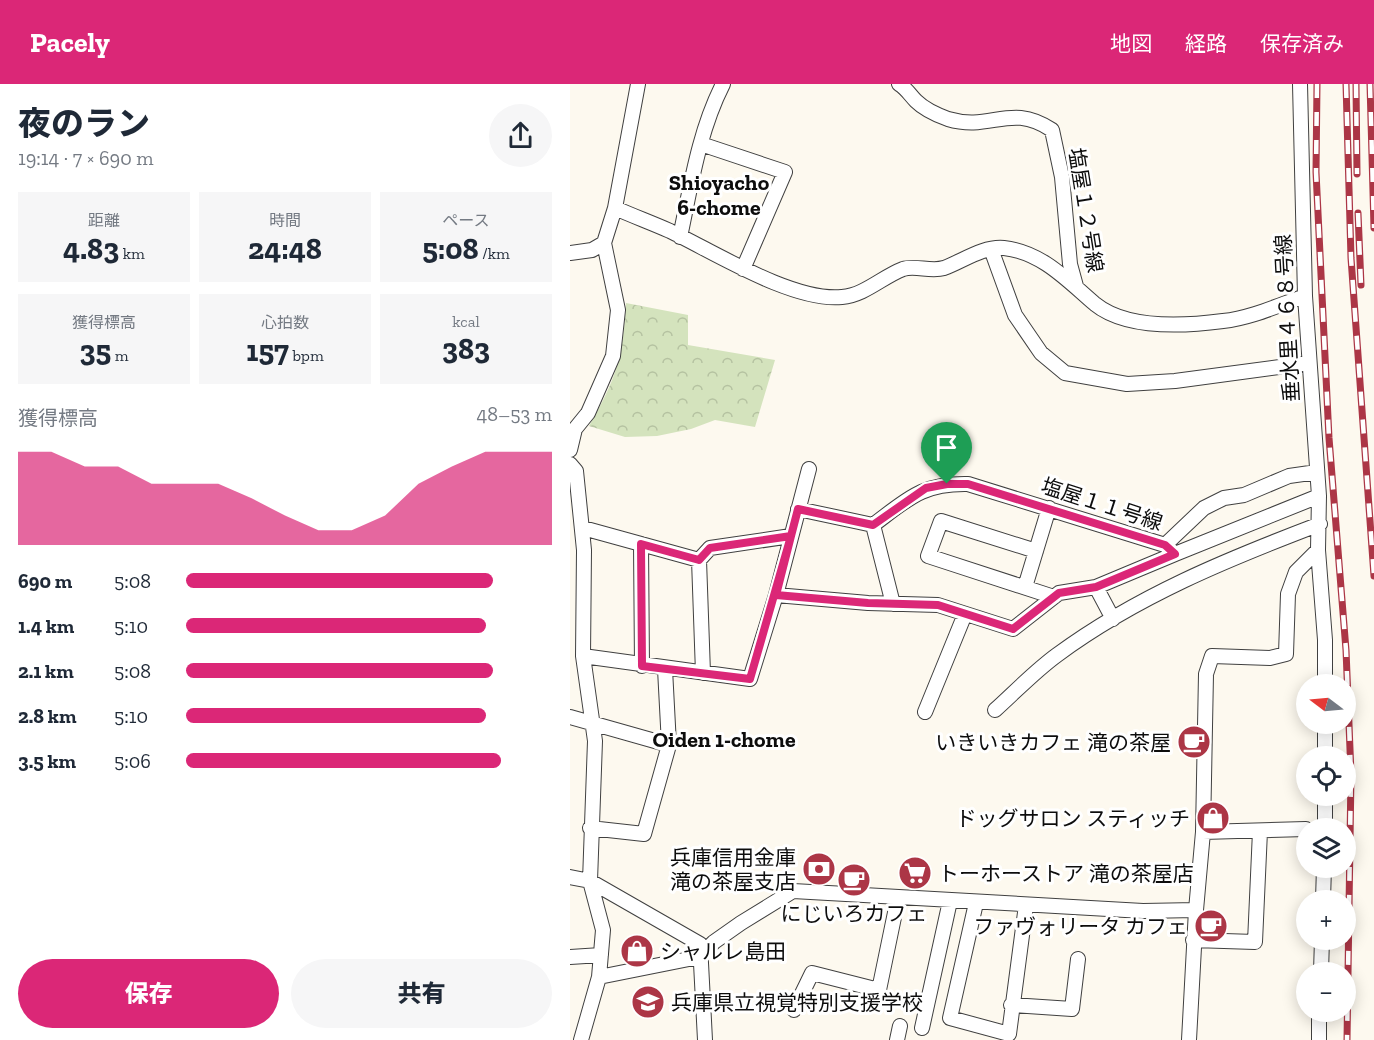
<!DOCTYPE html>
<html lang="ja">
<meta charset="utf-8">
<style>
:root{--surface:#fff;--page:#f6f6f7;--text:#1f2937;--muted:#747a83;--accent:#db2777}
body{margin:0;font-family:"Zilla Slab","Noto Sans JP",serif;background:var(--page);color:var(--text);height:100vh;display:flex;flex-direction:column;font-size:22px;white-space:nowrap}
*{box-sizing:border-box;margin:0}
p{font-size:20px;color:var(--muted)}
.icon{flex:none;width:33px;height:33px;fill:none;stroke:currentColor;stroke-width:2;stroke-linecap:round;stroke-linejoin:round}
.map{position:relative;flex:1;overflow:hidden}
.sheet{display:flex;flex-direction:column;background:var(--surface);width:570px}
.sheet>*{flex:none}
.needle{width:39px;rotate:286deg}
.buttons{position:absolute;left:726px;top:590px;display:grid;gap:12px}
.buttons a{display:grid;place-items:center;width:60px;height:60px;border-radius:50%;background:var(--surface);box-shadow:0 3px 15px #0003;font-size:30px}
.pin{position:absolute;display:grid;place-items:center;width:51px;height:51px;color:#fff;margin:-62px -26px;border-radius:50% 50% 50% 0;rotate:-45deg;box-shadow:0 0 6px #0007}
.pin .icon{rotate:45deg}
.round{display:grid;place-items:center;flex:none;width:63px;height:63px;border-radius:32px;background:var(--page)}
.summary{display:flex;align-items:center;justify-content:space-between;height:102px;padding:0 18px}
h1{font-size:33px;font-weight:800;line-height:45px}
.metrics{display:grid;grid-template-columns:repeat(3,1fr);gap:9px;height:102px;padding:6px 18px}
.metrics div{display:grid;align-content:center;border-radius:0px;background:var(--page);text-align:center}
.metrics b{font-size:30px;font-weight:800}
.metrics small{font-size:16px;font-weight:400}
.metrics p{font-size:16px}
.chart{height:168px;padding:12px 18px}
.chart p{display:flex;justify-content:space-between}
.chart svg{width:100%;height:108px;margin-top:6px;fill:var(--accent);opacity:.7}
.primary-button{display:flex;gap:12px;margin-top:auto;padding:12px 18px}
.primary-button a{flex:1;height:69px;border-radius:36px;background:var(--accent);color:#fff;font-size:24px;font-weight:800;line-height:69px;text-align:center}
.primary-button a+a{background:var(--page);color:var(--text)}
ul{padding:0 18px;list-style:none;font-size:20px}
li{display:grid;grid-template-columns:96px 72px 1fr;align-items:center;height:45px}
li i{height:15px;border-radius:8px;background:var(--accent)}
header{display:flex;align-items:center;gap:36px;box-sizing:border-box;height:84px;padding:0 30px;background:var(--accent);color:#fff}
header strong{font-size:28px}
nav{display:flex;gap:33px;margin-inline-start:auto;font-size:21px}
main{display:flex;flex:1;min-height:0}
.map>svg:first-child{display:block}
.park{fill:url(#park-crowns)}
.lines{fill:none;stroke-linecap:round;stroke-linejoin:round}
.minor-casing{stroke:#404040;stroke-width:16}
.minor{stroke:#fff;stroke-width:14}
.rail-casing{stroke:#ac3646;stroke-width:7}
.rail{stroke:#fff;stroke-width:4.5;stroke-dasharray:14;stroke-linecap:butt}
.route-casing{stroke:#fff;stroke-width:12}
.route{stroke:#db2777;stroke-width:8}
.labels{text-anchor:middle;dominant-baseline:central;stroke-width:6;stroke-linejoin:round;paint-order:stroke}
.street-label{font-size:21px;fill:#0d0d0d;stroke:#fff}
.poi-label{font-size:21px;fill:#0d0d0d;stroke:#fff;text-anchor:end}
.neighbourhood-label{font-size:22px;font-weight:bold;fill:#0d0d0d;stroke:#fff}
</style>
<header>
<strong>Pacely</strong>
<nav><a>地図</a><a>経路</a><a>保存済み</a></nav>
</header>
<main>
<section class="sheet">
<div class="summary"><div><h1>夜のラン</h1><p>19:14 · 7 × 690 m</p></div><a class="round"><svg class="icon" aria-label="share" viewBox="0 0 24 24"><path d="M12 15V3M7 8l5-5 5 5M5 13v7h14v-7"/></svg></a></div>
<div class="metrics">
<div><p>距離</p><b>4.83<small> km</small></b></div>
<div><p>時間</p><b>24:48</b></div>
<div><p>ペース</p><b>5:08<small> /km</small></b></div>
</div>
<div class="metrics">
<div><p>獲得標高</p><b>35<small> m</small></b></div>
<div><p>心拍数</p><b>157<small> bpm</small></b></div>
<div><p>kcal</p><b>383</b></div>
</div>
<div class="chart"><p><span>獲得標高</span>48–53 m</p>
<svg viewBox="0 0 160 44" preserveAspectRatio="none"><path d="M0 44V6L10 6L20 12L30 12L40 19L50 19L60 19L70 25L80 32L90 38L100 38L110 32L120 19L130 12L140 6L150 6L160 6V44z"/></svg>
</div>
<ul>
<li><b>690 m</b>5:08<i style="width:84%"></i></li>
<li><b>1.4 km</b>5:10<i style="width:82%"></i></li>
<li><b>2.1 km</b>5:08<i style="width:84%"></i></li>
<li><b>2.8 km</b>5:10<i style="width:82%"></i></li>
<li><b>3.5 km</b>5:06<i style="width:86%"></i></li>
</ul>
<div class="primary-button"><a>保存</a><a>共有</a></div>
</section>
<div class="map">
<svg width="804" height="956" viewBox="0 0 804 956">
<defs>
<pattern id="park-crowns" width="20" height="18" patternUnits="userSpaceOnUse" patternTransform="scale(1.5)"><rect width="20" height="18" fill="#d4e3bd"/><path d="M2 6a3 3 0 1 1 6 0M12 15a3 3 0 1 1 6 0" fill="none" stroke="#b5c2a1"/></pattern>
</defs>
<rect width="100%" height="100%" fill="#fdf9ef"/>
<path class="park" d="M56,219L118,231V261L205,276L185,343L145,336L121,345L87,352L55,353L19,342C46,295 53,274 56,219Z"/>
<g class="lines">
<g class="minor-casing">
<path id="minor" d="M329,0C336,4 340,11 346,17C354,25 367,31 378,35C422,48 440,18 482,46L492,93L500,180L506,202
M730,0L735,212L749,412L748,466L755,556V600
M131,60L215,88L173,185
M45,124L68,0
M110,153C121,101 129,47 153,0
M421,165L445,231L471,269L495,289L557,300L605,297L739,279
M0,169L22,166L34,159L45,124C63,132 82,139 100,147C144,168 223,218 272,213C295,211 312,193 333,185C345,181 361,188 374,184C393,177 413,162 434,164C472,168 498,197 525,220C557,246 615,242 653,237C681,234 709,221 735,212
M0,366L5,345L18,329L43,272L48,226L34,159
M0,380L6,387L14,466L13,572L25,657L20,797L33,846L29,893
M228,425L303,441
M303,441C338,415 352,399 398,400L595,461L605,470L749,412
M303,441L323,520
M13,444L129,476L140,464L221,452
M71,460L72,582
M595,461L634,424L654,414L674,411L719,392L747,388
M466,467L371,437L358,472L484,513
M129,476L133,589
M455,503L479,424
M526,503L543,535
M206,511L298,519L368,521L443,545L489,509L526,503L605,470
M13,572L180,595L206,511L239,385
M425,626C445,608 465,587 487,571C567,512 658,475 750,440
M355,628L395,530
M0,633L99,661
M755,672V639
M20,744L74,750L99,661L95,585
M755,744V711
M633,748L736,745
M0,793L20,797L130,860L135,956
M753,816L754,783
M406,819L380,934L439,950L456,821
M623,856L685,858L690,747
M0,873L31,871
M751,888L752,855
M441,921L502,925L508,875
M224,926L242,889L309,906L328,814
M352,944L380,817
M11,956L29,893L129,873L144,858L171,839L223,807L573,827L626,826L633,748L636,590L642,572L700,574L716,570L718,510L726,488L748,466
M327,956L330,942
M619,956L626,826
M749,956V927"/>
</g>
<use href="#minor" class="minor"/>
<g class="rail-casing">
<path id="rail" d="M747,0L746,88L759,354L776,566L781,690L777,956
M776,0L781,174L804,492
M786,0L787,90
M800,0L804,144
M788,129L791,201"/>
</g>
<use href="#rail" class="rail"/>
</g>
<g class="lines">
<g class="route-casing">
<path id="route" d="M377,400L356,404L303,441L228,425L221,452L180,595L72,582L71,460L129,476L140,464L221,452L206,511L298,519L368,521L443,545L489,509L526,503L605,470L595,461L398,400H377"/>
</g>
<use href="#route" class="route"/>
</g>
<defs>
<g id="cafe-disc" transform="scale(1.725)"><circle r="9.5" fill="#ac3646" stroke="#fff"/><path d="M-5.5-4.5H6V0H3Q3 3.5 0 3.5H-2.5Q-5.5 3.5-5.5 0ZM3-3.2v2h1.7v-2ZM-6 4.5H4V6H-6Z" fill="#fff"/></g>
<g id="shop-disc" transform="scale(1.725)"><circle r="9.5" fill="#ac3646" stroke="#fff"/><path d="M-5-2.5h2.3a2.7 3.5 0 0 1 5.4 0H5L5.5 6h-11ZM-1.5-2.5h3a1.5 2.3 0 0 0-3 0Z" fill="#fff"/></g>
<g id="bank-disc" transform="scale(1.725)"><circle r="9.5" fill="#ac3646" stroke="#fff"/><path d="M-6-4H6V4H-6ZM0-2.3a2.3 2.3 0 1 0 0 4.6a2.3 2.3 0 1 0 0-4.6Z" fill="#fff"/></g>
<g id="supermarket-disc" transform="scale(1.725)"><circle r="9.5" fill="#ac3646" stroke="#fff"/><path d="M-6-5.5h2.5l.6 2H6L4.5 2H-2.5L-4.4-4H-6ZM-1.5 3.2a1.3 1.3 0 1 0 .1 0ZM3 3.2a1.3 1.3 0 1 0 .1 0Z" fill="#fff"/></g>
<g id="school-disc" transform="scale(1.725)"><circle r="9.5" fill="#ac3646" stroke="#fff"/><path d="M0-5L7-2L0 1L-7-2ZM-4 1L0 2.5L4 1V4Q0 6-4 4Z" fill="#fff"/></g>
</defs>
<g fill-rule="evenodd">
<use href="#cafe-disc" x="624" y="658"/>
<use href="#shop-disc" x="643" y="734"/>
<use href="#bank-disc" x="249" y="785"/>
<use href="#supermarket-disc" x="345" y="789"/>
<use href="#cafe-disc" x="284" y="796"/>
<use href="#cafe-disc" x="641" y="842"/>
<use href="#shop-disc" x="67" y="867"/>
<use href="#school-disc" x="78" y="918"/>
</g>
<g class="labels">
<g class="street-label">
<text transform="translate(516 126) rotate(81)">塩屋１２号線</text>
<text transform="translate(717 234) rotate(-93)">垂水里４６８号線</text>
<text transform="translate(532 420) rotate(18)">塩屋１１号線</text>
</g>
<g class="poi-label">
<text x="601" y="658">いきいきカフェ 滝の茶屋</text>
<text x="620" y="734">ドッグサロン スティッチ</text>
<text x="226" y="773">兵庫信用金庫<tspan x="226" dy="24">滝の茶屋支店</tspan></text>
<text x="368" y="789" text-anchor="start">トーホーストア 滝の茶屋店</text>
<text x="284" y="829" text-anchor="middle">にじいろカフェ</text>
<text x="618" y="842">ファヴォリータ カフェ</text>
<text x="90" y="867" text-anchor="start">シャルレ島田</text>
<text x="101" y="918" text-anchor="start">兵庫県立視覚特別支援学校</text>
</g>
<g class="neighbourhood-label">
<text x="149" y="98">Shioyacho<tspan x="149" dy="25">6-chome</tspan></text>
<text x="154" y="655">Oiden 1-chome</text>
</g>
</g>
</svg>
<div class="buttons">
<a><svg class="needle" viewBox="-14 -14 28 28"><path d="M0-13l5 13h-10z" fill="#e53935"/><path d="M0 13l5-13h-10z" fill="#747a83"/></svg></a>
<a><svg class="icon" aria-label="locate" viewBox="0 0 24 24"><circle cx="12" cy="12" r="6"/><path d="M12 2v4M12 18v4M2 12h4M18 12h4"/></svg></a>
<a><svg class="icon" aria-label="layers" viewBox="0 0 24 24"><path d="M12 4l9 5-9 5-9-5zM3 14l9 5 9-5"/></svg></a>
<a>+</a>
<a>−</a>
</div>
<div class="pin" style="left:377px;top:400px;background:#1e9e55"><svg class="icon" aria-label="arrive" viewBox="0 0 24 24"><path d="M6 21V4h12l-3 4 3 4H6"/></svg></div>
</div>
</main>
